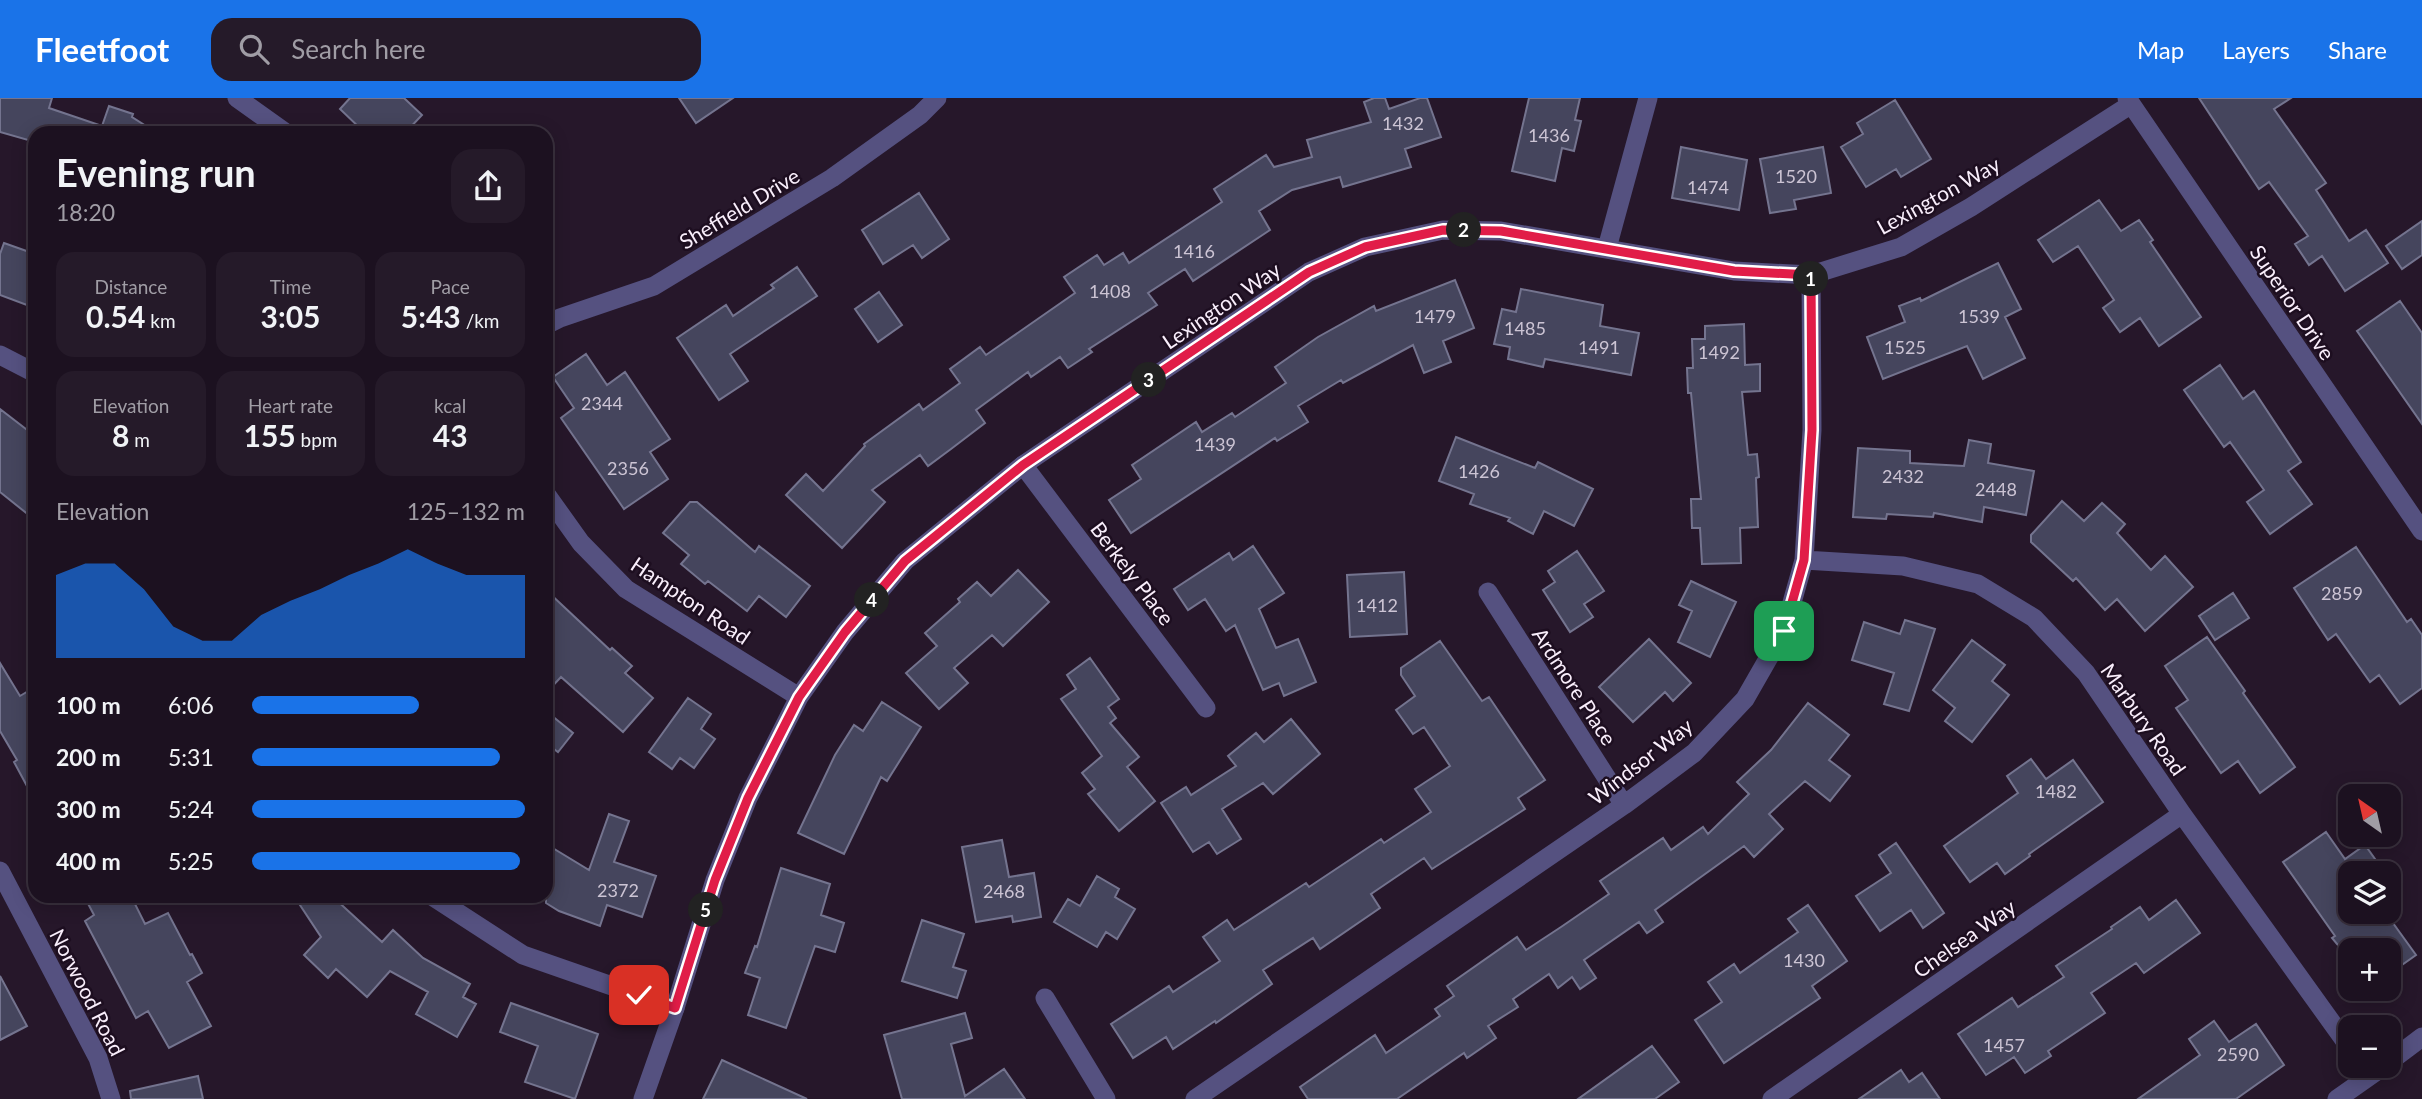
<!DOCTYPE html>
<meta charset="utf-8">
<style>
:root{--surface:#1c1120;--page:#251a29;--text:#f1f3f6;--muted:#a09da5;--line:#3a313e;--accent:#1a73e8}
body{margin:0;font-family:Lato,sans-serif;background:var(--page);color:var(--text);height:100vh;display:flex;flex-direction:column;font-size:26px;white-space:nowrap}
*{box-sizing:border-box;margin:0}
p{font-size:23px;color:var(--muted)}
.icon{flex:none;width:38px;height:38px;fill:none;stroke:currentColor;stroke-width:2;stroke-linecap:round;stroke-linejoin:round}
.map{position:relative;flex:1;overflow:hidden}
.details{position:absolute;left:28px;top:28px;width:525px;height:777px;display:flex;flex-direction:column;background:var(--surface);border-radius:21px;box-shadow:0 4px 18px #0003,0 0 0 2px var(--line)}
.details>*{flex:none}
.needle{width:46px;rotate:326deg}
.fabs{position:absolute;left:2338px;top:686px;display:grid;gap:14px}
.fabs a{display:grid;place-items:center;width:63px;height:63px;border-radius:14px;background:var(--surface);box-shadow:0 4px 18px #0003,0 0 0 2px var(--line);font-size:35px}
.pin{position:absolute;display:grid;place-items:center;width:60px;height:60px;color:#fff;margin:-30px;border-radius:14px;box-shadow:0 4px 10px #0006}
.km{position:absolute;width:35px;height:35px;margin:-18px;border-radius:50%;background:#222;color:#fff;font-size:19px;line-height:35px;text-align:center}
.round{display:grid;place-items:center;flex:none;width:74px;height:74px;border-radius:21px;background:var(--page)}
.summary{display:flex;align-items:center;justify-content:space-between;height:119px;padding:0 28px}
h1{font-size:38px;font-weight:700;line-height:52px}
.figures{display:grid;grid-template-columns:repeat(3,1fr);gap:10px;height:119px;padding:7px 28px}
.figures div{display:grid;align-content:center;border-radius:18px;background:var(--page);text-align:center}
.figures b{font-size:30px;font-weight:700}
.figures small{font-size:19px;font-weight:400}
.figures p{font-size:19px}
.chart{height:196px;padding:14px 28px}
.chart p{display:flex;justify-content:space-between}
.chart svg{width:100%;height:126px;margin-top:7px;fill:var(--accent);opacity:.7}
ul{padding:0 28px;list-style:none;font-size:23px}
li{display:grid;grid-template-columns:112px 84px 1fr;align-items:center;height:52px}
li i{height:18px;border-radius:9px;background:var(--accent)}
header{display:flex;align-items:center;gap:42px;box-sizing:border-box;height:98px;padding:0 35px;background:var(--accent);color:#fff}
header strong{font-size:33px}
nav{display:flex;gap:38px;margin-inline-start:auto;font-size:24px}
.search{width:490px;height:63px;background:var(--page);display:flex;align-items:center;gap:18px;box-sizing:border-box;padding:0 24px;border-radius:21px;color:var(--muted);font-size:26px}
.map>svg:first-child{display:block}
.building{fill:#45455d;stroke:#74748f;stroke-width:2}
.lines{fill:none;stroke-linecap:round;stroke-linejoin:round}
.minor{stroke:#555180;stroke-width:19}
.tertiary{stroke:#555180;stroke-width:19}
.route-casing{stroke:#fff;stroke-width:14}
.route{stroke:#e11d48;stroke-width:9}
.labels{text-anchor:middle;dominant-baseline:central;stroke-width:5;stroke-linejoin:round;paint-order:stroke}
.number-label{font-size:18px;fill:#ccc4d4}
.street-label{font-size:21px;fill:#f9eefb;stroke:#1d0e20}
</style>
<header>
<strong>Fleetfoot</strong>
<div class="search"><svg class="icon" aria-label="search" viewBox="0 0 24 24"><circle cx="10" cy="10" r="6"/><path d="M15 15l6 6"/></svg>Search here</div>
<nav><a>Map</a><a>Layers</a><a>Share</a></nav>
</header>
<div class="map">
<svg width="2422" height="1001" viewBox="0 0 2422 1001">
<rect width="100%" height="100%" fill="#26172a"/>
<path class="building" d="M0,0H52L49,10L102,28L109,8L133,16L132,19L157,35H35V44L0,34Z
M350,0H404L422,17L405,35H365L340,11Z
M679,0H733L696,25Z
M1374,0H1385L1389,11L1420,0H1427L1441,39L1405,51L1411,69L1343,89L1340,79L1292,92L1259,113L1270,132L1193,183L1185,171L1148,195L1157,207L1089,251L1092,254L1068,270L1060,259L1031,279L1028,274L976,312L985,325L951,351L928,368L920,357L872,392L885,404L842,450L786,397L806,376L823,393L865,348L864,346L919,306L923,312L960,285L950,271L980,249L986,257L1075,195L1064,179L1097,157L1104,167L1123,155L1129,165L1222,104L1214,91L1266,57L1274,69L1312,59L1307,42L1371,24L1364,4Z
M1529,0H1580L1575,22L1581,23L1574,53L1562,50L1555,83L1512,73Z
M2199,0H2291L2274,11L2326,85L2316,92L2349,143L2366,132L2388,165L2345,193L2322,158L2309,167L2295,146L2308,138L2269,84L2259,91Z
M1895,2L1931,61L1901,79L1896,71L1866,89L1841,49L1863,36L1857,25Z
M1681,49L1747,62L1739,112L1672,100Z
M1823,49L1831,95L1794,102L1796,111L1770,115L1760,61Z
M919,95L949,141L922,160L913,147L883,166L862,132Z
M2099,102L2121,133L2139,122L2153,142L2150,144L2201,219L2159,248L2140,220L2120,234L2103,210L2114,202L2078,148L2053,164L2038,142Z
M2422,123V157L2402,171L2386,148Z
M4,145L35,156V210L0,197V156Z
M1998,165L2021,211L2005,219L2025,260L1983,281L1967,248L1883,281L1867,239L1905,224L1899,208L1920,200L1921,203Z
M797,169L817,198L730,256L748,283L719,302L677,240L726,207L733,218L774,190L771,187Z
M1455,182L1474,230L1443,243L1451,264L1424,275L1413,247L1343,285L1341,282L1298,308L1308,324L1277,343L1275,340L1131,435L1109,402L1141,381L1132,367L1196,324L1202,334L1232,315L1235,319L1286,285L1275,269L1318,239L1374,208L1376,213Z
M1521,191L1603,207L1600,228L1639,235L1631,277L1545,261L1543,269L1508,261L1510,249L1494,246L1502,211L1516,214Z
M879,194L902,227L878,244L855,211Z
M2400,203L2422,235V326L2357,233Z
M1744,226L1745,267L1760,266V293L1742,294L1748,357L1757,356L1759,379L1756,380L1758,429L1740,430L1741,465L1702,466L1700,430H1692L1691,401H1701L1691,295H1688L1687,270H1693L1692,241H1705V228Z
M586,256L607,287L625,274L670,341L650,354L668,381L624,411L561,320L574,310L553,279Z
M2220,267L2243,301L2254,293L2301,364L2288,373L2312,406L2270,436L2247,404L2264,392L2230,344L2224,349L2184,292Z
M0,311L35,338V422L0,394Z
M1456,339L1535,370L1538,364L1593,391L1574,428L1544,413L1533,436L1508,423L1510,420L1470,406L1474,396L1439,383Z
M1969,342L1991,346L1988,365L2034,373L2026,417L1984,409L1982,424L1934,415L1933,419L1887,416L1886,421L1853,419L1858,350L1910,353V365L1964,368Z
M2062,403L2084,423L2102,405L2125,426L2117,435L2151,472L2165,458L2193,489L2145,533L2117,501L2105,512L2076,480L2073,483L2031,444V437Z
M690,404H697L755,454L759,448L810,488L786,519L759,498L747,513L708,483L705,486L681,466L689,457L663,435Z
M1253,448L1284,495L1259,511L1276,550L1298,541L1316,584L1284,598L1279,585L1263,592L1235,527L1226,533L1205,501L1188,512L1174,491L1229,455L1233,462Z
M2356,449L2407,524L2411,521L2422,537V590L2400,606L2379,577L2370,584L2336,536L2328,542L2294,490Z
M1577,453L1604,493L1584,506L1593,519L1570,534L1543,492L1555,484L1548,473Z
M1018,472L1049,504L1003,548L992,537L954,570L968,585L939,611L906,575L937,548L925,535L960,504L958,501L977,484L991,498Z
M1404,474L1407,536L1350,539L1347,477Z
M1691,483L1736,504L1710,559L1678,544L1692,513L1679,507Z
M546,492L610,552L612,550L632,568L625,575L653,600L623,634L561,579L546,595Z
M2233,495L2249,520L2215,542L2199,518Z
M1905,522L1935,531L1909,613L1884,606L1894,575L1852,562L1864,524L1900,536Z
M2207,539L2245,593L2243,595L2295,669L2260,695L2238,663L2221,675L2176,610L2188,602L2165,568Z
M1649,541L1691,585L1673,603L1665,594L1633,624L1599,589Z
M1972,542L2005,567L1992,583L2009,597L1972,644L1945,623L1955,610L1933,592Z
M1440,543L1482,603L1489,599L1545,682L1518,700L1525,711L1432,771L1424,760L1371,796L1380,810L1320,851L1313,840L1263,872L1272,886L1216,925L1215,923L1173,951L1166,939L1133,960L1111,926L1169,888L1173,894L1220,863L1203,839L1227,822L1234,832L1306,785L1309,789L1381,741L1384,745L1431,714L1415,691L1450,668L1424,629L1413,636L1396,612L1415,598L1401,577V570Z
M1090,560L1119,601L1108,609L1116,620L1110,625L1139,659L1127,669L1155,703L1119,733L1088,696L1095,691L1082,675L1102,658L1061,601L1076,591L1067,577Z
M0,565L20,598L35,589V703L14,664L17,662L0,633Z
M688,600L711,616L701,631L715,641L694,670L680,660L672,671L649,654Z
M882,604L921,629L887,683L881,679L844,756L798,735L835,657L854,627L863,633Z
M1808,605L1849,637L1829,662L1850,678L1830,703L1805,683L1769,716L1783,731L1754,759L1744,748L1655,812L1663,824L1647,835L1639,824L1584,862L1596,880L1580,891L1572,879L1558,890L1549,876L1513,901L1518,909L1488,928L1496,940L1467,960L1464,955L1397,1001H1308L1300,989L1375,937L1386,955L1440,918L1435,911L1454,898L1447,888L1517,839L1526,852L1561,829L1609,796L1600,783L1663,740L1671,752L1703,729L1708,736L1749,696L1737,684L1771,652Z
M546,613L573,635L558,654L546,645Z
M1291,621L1320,656L1273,696L1263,685L1222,711L1241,741L1217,756L1209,744L1193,754L1161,705L1186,689L1191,697L1236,668L1228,658L1256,635L1264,644Z
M2031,661L2046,681L2073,662L2103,704L2029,756L2030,758L2005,776L1997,765L1970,784L1944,748L2018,695L2007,678Z
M609,716L629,723L614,764L656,778L642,819L607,807L600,828L559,813L546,805V746L589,772Z
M2326,734L2345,761L2365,747L2385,775H2350V814H2385L2416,857L2389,876V852H2342L2332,840L2335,838L2283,764Z
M1002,742L1009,779L1034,775L1041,819L1013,824L1012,818L976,824L962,749Z
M1896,745L1944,815L1923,830L1911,812L1880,833L1856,798L1891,775L1879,757Z
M781,770L830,786L821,817L844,825L835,854L815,848L786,930L748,917L760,880L745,875L755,848L757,849Z
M1097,778L1119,791L1115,799L1135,811L1117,841L1106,834L1097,849L1054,824L1068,801L1080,808Z
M84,798H131L145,826L168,815L190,857L192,856L202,875L187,884L211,928L169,950L148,913L136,920L85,823L94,817Z
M294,798H332L382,844L393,832L423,860L470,886L463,899L476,906L457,939L416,916L428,894L390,873L367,899L336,871L328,880L304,857L321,839Z
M2176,802L2200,835L2144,875L2136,865L2091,895L2105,915L2048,953L2051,958L2025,975L2014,959L1986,977L1958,936L2012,900L2018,909L2064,879L2056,868L2112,831L2111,829L2140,809L2149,822Z
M1808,807L1847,863L1812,888L1820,900L1724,965L1695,922L1722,904L1708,884L1734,866L1740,875L1798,834L1788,821Z
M922,822L964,836L953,869L966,873L957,900L902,883Z
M0,878L27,928L0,942Z
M511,905L598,936L575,1001L525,984L538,948L500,934Z
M965,915L972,940L951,946L965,998L1004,971L1025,1001H902L884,937Z
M2214,923L2229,944L2256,926L2284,967L2236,1001H2138L2200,957L2189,941Z
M1652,948L1679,984L1655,1001H1578Z
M722,962L807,1001H703Z
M1901,972L1909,984L1922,975L1940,1001H1859Z
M198,978L203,1001H131L130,993Z"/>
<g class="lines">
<path class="minor" d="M1607,150L1648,0
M546,227L560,220L654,188L832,80L920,17L937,0
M0,257L35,275
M1023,367L1206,610
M1804,462L1903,468L1978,486L2034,520L2086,575L2182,716L2350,950
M1488,494L1624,707
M0,773L98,960L111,1001
M432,798L523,857L675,910
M1045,900L1106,1001
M2389,964L2422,939
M1195,1001L1624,707L1694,655L1745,601L1784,533L1804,462L1812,332L1811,177
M1772,1001L2182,716
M2337,1001L2384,968"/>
<path class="tertiary" d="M237,0L286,35
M2127,0L2422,433
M546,396L581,445L626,491L799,599
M643,1001L675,910L715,782L748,700L799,599L845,534L905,463L1023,367L1309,174L1365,149L1443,132L1501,133L1734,173L1811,177L1901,149L1971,109L2130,7"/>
</g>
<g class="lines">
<g class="route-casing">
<path id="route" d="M639,897L675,910L715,782L748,700L799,599L845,534L905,463L1023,367L1309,174L1365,149L1443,132L1501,133L1734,173L1811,177L1812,332L1804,462L1784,533"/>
</g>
<use href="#route" class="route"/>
</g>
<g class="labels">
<g class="number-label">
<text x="1403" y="25">1432</text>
<text x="1549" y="37">1436</text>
<text x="1796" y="78">1520</text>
<text x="1708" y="89">1474</text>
<text x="1194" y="153">1416</text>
<text x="1110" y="193">1408</text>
<text x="1435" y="218">1479</text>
<text x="1979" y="218">1539</text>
<text x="1525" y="230">1485</text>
<text x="1599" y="249">1491</text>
<text x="1905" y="249">1525</text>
<text x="1719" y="254">1492</text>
<text x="602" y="305">2344</text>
<text x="1215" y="346">1439</text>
<text x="628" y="370">2356</text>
<text x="1479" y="373">1426</text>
<text x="1903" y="378">2432</text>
<text x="1996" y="391">2448</text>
<text x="2342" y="495">2859</text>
<text x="1377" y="507">1412</text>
<text x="2056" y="693">1482</text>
<text x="618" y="792">2372</text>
<text x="1004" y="793">2468</text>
<text x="1804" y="862">1430</text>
<text x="2004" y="947">1457</text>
<text x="2238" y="956">2590</text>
</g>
<g class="street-label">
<text transform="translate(1938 97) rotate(-29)">Lexington Way</text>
<text transform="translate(739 110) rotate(-31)">Sheffield Drive</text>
<text transform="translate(2293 204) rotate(56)">Superior Drive</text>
<text transform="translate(1221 207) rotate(-34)">Lexington Way</text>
<text transform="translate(1133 475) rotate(53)">Berkely Place</text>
<text transform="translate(691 502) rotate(34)">Hampton Road</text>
<text transform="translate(1575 588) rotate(57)">Ardmore Place</text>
<text transform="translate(2144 621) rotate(55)">Marbury Road</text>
<text transform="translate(1640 663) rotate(-38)">Windsor Way</text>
<text transform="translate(1964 840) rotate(-35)">Chelsea Way</text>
<text transform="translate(88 894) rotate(63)">Norwood Road</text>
</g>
</g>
</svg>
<div class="fabs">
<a><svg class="needle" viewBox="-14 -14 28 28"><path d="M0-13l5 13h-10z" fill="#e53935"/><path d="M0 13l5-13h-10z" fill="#a09da5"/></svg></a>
<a><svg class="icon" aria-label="layers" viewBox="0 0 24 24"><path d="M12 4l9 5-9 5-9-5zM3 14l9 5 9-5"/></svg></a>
<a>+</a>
<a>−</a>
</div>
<div class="pin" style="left:1784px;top:533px;background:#1e9e55"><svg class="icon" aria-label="arrive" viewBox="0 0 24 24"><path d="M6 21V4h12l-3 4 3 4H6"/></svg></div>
<div class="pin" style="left:639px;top:897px;background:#d93025"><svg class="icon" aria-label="check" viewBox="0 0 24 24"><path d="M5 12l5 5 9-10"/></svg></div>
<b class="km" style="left:1811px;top:181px">1</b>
<b class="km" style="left:1464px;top:132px">2</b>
<b class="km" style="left:1149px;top:282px">3</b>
<b class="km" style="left:872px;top:502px">4</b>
<b class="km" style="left:706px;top:812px">5</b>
<section class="details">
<div class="summary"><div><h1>Evening run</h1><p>18:20</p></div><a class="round"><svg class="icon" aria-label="share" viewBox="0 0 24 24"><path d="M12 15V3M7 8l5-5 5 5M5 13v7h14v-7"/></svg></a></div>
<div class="figures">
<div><p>Distance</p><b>0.54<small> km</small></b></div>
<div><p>Time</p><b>3:05</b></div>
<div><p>Pace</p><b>5:43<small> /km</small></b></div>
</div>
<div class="figures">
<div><p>Elevation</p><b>8<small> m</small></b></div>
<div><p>Heart rate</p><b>155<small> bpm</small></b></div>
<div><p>kcal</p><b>43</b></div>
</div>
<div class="chart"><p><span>Elevation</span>125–132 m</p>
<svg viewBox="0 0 160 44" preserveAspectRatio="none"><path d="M0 44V15L10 11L20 11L30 20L40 33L50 38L60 38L70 29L80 24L90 20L100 15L110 11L120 6L130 11L140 15L150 15L160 15V44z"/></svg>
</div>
<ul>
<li><b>100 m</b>6:06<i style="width:61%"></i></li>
<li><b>200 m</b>5:31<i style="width:91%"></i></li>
<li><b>300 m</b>5:24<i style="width:100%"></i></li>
<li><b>400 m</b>5:25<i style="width:98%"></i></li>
</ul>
</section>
</div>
